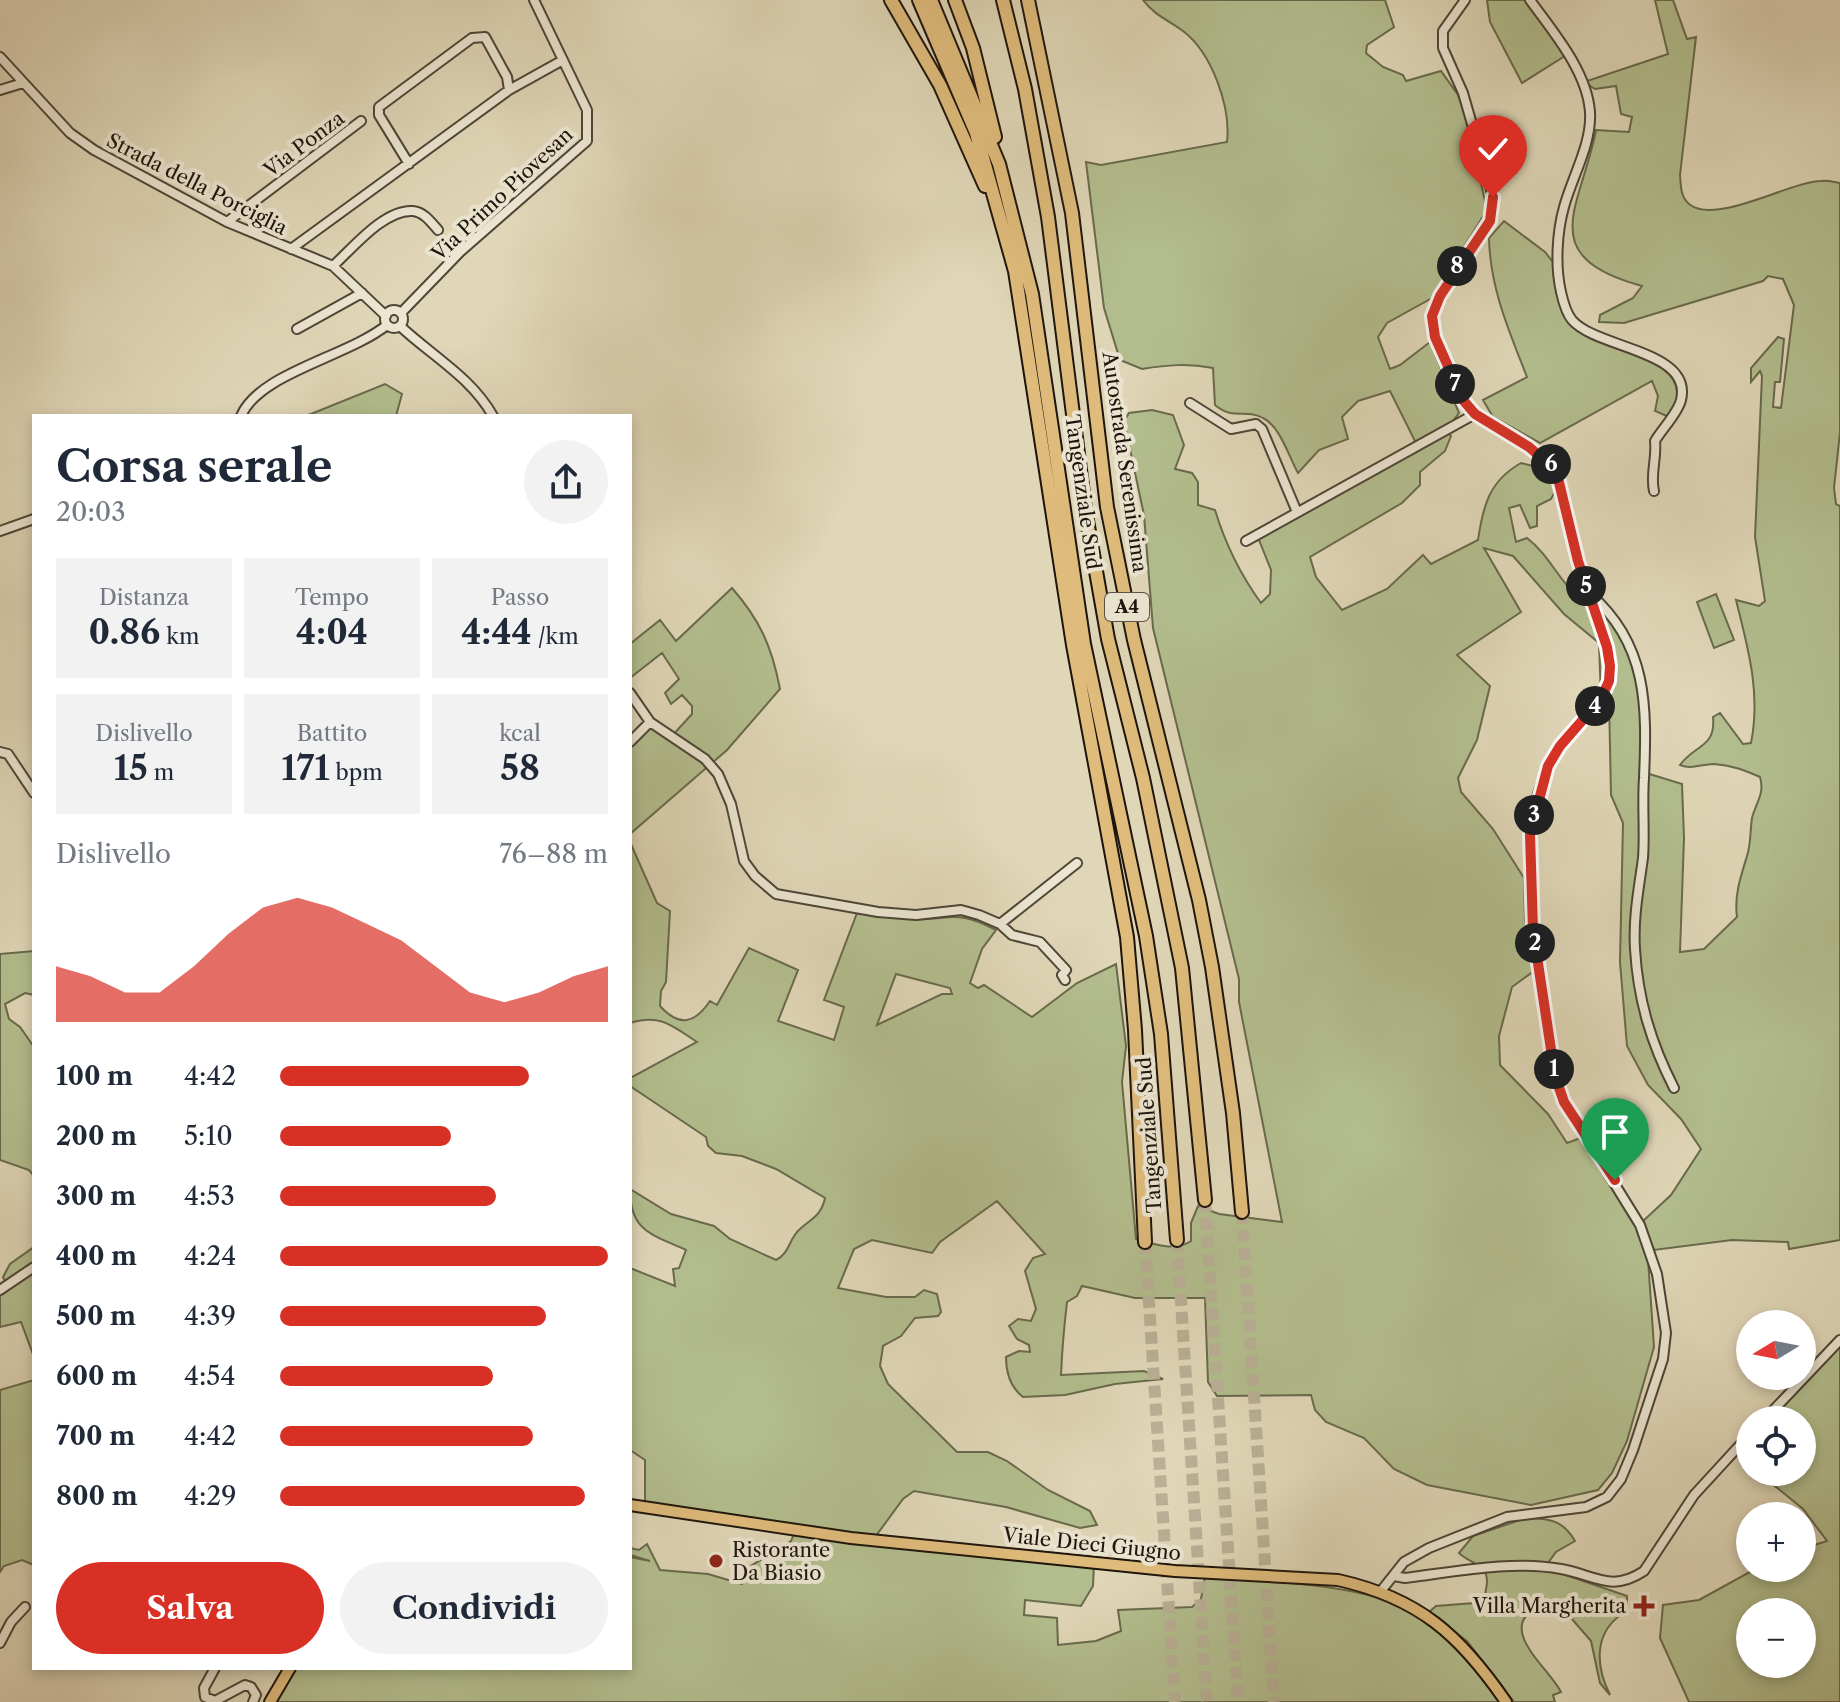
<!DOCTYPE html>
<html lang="it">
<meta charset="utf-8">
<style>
:root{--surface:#fff;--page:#f2f2f3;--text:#1f2937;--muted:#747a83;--accent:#d93025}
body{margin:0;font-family:"Libre Caslon Text",serif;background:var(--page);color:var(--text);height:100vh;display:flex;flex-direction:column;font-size:30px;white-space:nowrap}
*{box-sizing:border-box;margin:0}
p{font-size:26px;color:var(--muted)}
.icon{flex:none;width:44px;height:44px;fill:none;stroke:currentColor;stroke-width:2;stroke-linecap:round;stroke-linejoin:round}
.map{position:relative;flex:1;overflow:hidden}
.drawer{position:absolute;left:32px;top:414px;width:600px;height:1256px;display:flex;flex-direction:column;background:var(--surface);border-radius:0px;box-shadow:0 4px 12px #0003}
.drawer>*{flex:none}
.needle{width:52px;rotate:260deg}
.tools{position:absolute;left:1736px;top:1310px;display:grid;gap:16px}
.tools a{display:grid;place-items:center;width:80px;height:80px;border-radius:50%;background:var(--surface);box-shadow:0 4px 12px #0003;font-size:40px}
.pin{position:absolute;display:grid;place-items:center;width:68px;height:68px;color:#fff;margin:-82px -34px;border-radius:50% 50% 50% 0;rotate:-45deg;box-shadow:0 0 8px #0007}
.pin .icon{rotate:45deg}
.km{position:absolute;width:40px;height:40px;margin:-20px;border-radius:50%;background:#222;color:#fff;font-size:22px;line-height:40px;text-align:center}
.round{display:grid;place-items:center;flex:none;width:84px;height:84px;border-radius:42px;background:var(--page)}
.summary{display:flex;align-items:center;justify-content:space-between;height:136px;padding:0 24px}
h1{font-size:44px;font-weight:700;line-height:60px}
.metrics{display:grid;grid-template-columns:repeat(3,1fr);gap:12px;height:136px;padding:8px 24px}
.metrics div{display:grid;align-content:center;border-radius:0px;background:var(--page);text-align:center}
.metrics b{font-size:34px;font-weight:700}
.metrics small{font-size:22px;font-weight:400}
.metrics p{font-size:22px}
.chart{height:224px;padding:16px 24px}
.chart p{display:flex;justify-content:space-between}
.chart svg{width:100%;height:144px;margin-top:8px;fill:var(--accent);opacity:.7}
.action{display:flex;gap:16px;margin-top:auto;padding:16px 24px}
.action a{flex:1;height:92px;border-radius:48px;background:var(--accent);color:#fff;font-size:32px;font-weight:700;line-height:92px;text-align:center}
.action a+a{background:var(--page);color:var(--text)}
ul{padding:0 24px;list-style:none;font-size:26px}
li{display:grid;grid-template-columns:128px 96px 1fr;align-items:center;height:60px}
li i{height:20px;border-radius:10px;background:var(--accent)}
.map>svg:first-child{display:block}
.green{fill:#b3be8e;stroke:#686a4d;stroke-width:2;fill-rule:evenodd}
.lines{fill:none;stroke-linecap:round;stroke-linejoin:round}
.highway-tunnel{stroke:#b9b096;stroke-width:12;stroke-dasharray:12 6;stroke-linecap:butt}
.minor-casing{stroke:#4e4637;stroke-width:12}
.major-casing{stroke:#1d150c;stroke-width:14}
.highway-casing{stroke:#1d150c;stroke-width:16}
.minor{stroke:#ebe5d1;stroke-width:8}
.major{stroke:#e0bc7c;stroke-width:10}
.highway{stroke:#e0bc7c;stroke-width:12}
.route-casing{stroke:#fff;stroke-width:16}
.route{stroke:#d93025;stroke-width:10}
.poi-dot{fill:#8f2418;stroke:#ebe5d1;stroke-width:3}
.labels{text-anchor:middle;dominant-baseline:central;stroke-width:8;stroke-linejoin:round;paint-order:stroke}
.shield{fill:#ebe5d1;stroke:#5b5347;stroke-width:2}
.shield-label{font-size:18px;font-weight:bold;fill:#1d150c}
.street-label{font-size:20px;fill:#1d150c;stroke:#ebe5d1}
.poi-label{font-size:20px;fill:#1d150c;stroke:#ebe5d1;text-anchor:start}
</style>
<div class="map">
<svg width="1840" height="1702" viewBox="0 0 1840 1702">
<rect width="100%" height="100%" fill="#e0d7b8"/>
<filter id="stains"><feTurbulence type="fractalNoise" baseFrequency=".0025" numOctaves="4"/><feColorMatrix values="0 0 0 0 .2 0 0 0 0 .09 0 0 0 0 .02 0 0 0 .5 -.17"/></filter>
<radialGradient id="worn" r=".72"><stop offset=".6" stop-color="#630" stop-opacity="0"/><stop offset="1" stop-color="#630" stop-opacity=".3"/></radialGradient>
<path class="green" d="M1143,0H1385L1394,27L1367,45L1366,53L1383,67L1403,75L1406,81L1441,71L1458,95L1466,117L1487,210L1432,298L1387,323L1378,337L1390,369L1400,365L1430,342L1459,413L1446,430L1451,436L1445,451L1420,472V485L1402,503L1310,557L1316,577L1342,610L1387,589L1423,555L1431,564L1478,540C1483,506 1489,481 1521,463L1541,468L1558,486L1551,499L1537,506V526L1530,528L1520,505L1509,508L1516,542L1527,538C1548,554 1557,577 1575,594C1588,607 1607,615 1619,629C1647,662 1641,731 1643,772L1682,784L1684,838L1680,952L1704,949L1737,917C1734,895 1741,876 1747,856C1751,844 1750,831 1752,818C1756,802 1765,794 1760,777C1744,770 1731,765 1714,764C1701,764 1692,770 1680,765C1695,744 1716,748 1713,717L1720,713L1743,744L1751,743C1761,693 1748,648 1736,600L1759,606L1765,601L1755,537L1762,376L1760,371L1751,382V368L1778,337L1784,339L1780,382H1775L1773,407L1781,408L1794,305L1783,279L1768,276L1763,281L1624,323L1599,322L1600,315L1633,298L1642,286C1533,256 1581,208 1596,130L1629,132L1632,117L1621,114L1616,86L1595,89L1584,82L1668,54L1655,0H1673L1687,39L1696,37L1680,175C1681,185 1680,196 1689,204C1715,226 1791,181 1821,181C1827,180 1834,182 1840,183V432L1834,488L1836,504L1840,506V1240L1789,1249L1788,1242L1732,1240L1654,1250L1642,1222L1671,1195L1701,1149L1681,1119L1648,1085L1627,1046L1620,962L1623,823L1611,795L1609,700L1601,699L1599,643L1564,614L1513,556L1484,548L1521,612L1457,655L1490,686L1477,740L1458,778L1461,792L1493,829L1524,878L1525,920L1534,971L1512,987L1499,1036L1500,1065L1548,1114L1567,1143L1586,1136L1640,1225L1648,1259L1654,1347L1627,1441L1612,1473L1598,1490L1531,1505L1427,1485L1394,1469L1364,1438L1326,1422L1315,1410L1311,1395L1217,1396L1208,1382L1205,1298H1135L1082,1286L1077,1296L1067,1302C1064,1328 1062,1350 1061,1375L1144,1371L1163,1379L1115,1384L1065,1395L1023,1397C1010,1387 1006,1373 1006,1357L1019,1351L1030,1352L1029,1345L1017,1339L1009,1326L1018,1319L1031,1321L1036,1309L1025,1271L1033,1258L1045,1254L997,1201L940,1242L932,1253L872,1240L854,1249L838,1288L886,1297H915L924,1290L937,1294L941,1312L938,1316L915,1318L901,1336L883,1346L880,1366L888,1384L957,1452H988L1007,1461L1048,1490L1090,1511L1097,1525L1080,1528L1006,1507L914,1491L903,1499L870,1544L1094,1564L1093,1586L1081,1606L1025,1600L1024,1615L1057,1618L1058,1645L1096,1641L1121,1631L1118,1610L1192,1607L1201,1599L1205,1577C1278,1583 1391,1581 1448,1634C1468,1653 1485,1680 1502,1702H271L290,1668H630V1557L650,1561L630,1555V1548L639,1550L647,1544L660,1570L708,1574L742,1584L746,1569L791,1541L797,1526L645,1502V1460L630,1450V1268L675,1286L673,1269L679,1268L686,1250C652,1234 630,1232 630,1189L671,1214L714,1226L730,1239L776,1260C790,1253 789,1238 800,1229C812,1218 821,1216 825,1198L776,1169L742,1156L716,1153L708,1146L706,1137L630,1086V1078L697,1042C671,1025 661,1014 630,1023V842L657,903L670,911L666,982L661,991L660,1006C680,1028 695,1023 710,1001L717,1005L749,948L798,970L778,1021L834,1040L844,1007L824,1000L857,913C874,915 891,918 909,919C950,921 954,908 996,930L982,949L970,983L978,988L984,985L1032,1017L1077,983L1116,964L1126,1046L1122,1082L1136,1239C1153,1244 1175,1252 1191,1241V1223L1198,1206L1219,1214L1282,1222L1239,1002V979L1153,628L1144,515L1124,421L1129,413L1152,410L1173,415L1184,445L1175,469L1192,473L1198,482V505L1215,510C1225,543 1240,574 1261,603L1270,594L1271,570L1257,535L1417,445L1390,391L1358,401L1342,417L1348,439L1319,450L1298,473C1289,457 1280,426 1263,418C1245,408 1234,421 1215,405L1213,368C1187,363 1167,365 1142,369L1120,360L1104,308L1086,162L1101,165L1227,142C1231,107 1212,53 1183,31C1170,21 1154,15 1143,0ZM896,974L950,988L952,994H942L877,1025Z
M1487,0H1530L1568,54L1522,83L1490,22Z
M1504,221L1545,252L1557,267L1570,319L1676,370L1681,402L1669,417L1655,411L1658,396L1652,381L1540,443L1493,417L1483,400L1527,377C1509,331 1490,288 1489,238Z
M385,384L402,394L396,416H306Z
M732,588C760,620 772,647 780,689L727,750L630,834V742L650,722L671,737L692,714V706L682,695L671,704L665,693L679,679L662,653L630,678V644L660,620L676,641Z
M1716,594L1734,640L1714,648L1697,602Z
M34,951V995L25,993L5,1004L9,1019L20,1027L34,1047V1176L29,1170L0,1160V954Z
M34,1247V1357L21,1322L0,1327V1290L7,1286L3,1277L10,1264Z
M1840,1340V1702H1689L1660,1638L1663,1605L1699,1600L1757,1568H1802V1549L1827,1541L1803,1509L1758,1472H1802V1420H1768ZM1750,1612H1802V1664H1750Z
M34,1380V1565L22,1560L4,1566L0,1572V1390Z
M1526,1518C1550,1519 1562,1519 1575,1541L1556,1552L1548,1563L1563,1574L1627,1596V1611C1593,1630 1595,1665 1610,1695L1600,1683L1591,1641L1565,1611L1539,1607C1494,1627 1549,1668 1561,1692L1553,1695L1555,1702H1514L1467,1641L1428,1613L1436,1606L1487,1602C1483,1592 1487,1591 1487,1581C1487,1564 1469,1563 1459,1553L1473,1536Z"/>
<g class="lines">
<path class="highway-tunnel" d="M1205,1200L1238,1702
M1242,1212L1274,1702
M1177,1240L1207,1702
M1145,1242L1175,1702"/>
<g class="minor-casing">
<path id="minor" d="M1530,0C1553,32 1587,71 1590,112C1592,144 1572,177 1564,207C1557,232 1555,266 1561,292C1563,301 1567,314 1572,320C1597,349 1693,350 1681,400C1678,413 1662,429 1655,441C1657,459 1650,474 1654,491
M0,57L70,133L94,150L227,222L333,266L386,316
M0,90L23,83
M509,90L563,60
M227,222L361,121
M291,249L509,90L507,77L485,37L472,38L379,107V115L409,164
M333,266C352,249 384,209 413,211C424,212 431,222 438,230
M385 319a9 9 0 1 1 18 0a9 9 0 1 1-18 0Z
M401,313L460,252L587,141V110L534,0
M400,326C432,356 471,377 493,416
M297,329L362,293
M1190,403L1231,429L1256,424L1262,429L1297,512
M241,416C259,373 347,357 387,325
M0,531L34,519
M1246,541L1475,414
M1590,594C1648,644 1647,707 1644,778C1642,805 1645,831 1643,858C1639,888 1633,917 1635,949C1638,1000 1651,1043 1674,1088
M630,693L650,722L705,759L718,774L731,804L744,861L755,876L776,894L878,912L916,915L961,910L979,915L1000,924L1012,935L1040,942L1066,970L1062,975L1065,980
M630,742L650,722
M0,752L8,754L34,793
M1000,924L1077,863
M0,1290L34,1267
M1764,1420L1840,1340
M1394,1576L1405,1578C1455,1572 1511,1560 1561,1569C1595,1575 1611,1593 1644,1571L1694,1495L1750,1434
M1381,1591L1404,1562L1429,1548L1507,1517L1586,1507L1607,1497L1621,1479L1633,1450L1663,1359L1666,1333L1657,1274L1640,1225L1564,1102L1555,1076L1533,930L1530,834L1538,794L1548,766L1560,746L1601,699L1609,681L1607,647L1578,561L1556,470L1529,447L1475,414L1463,400L1435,337L1432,316L1440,296L1490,221L1493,197L1463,93L1443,48V31L1465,0
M0,1643L11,1622L25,1607
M215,1668L204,1688L205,1697L215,1701L245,1685L251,1687L256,1695L253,1702"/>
</g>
<g class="major-casing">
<path id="major" d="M630,1505L851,1538L1175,1571L1338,1580C1419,1598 1460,1635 1506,1702
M270,1702L290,1668"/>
</g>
<g class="highway-casing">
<path id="highway" d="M891,0L940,85L985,186
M919,0L976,133L1015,271L1073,645L1127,937L1135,1030L1145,1242
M931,0L999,164L1032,294L1084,644L1146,936L1161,1034L1177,1240
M955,0L973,48L995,137
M1003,0L1025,89L1048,217L1085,509L1108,639L1143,778L1182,968L1205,1200
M1028,0L1072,213L1107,507L1134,640L1199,900L1212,967L1233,1113L1242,1212"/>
</g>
<use href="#minor" class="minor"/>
<use href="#major" class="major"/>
<use href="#highway" class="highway"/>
</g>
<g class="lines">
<g class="route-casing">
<path id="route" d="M1493,197L1490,221L1440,296L1432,316L1435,337L1463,400L1475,414L1529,447L1556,470L1578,561L1607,647L1610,666L1609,681L1601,699L1560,746L1548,766L1530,834L1533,930L1555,1076L1564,1102L1615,1180"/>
</g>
<use href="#route" class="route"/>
</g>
<g class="poi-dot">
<circle cx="716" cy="1561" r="8"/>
<path d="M1640 1594h8v8h8v8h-8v8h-8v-8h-8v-8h8z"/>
</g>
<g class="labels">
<rect class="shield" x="1105" y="593" width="44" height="28" rx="6"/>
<g class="shield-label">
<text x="1127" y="607">A4</text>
</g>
<g class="street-label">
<text transform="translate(304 144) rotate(-37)">Via Ponza</text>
<text transform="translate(197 184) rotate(27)">Strada della Porciglia</text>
<text transform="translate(502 194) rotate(-43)">Via Primo Piovesan</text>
<text transform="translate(1125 462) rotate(82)">Autostrada Serenissima</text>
<text transform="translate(1083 492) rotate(82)">Tangenziale Sud</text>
<text transform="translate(1149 1135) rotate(-94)">Tangenziale Sud</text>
<text transform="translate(1092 1544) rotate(6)">Viale Dieci Giugno</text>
</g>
<g class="poi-label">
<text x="732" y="1550">Ristorante<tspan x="732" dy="23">Da Biasio</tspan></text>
<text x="1626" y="1606" text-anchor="end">Villa Margherita</text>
</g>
</g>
<rect width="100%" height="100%" filter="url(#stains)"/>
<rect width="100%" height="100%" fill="url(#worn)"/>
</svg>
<div class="tools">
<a><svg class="needle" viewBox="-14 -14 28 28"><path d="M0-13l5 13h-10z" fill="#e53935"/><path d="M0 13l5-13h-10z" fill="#747a83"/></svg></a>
<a><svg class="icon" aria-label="locate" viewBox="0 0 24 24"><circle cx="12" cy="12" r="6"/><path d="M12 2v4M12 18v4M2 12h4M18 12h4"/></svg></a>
<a>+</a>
<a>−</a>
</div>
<div class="pin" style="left:1615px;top:1180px;background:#1e9e55"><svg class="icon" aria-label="arrive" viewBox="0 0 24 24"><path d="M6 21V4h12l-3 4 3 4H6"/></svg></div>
<div class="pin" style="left:1493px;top:197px;background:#d93025"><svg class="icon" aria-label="check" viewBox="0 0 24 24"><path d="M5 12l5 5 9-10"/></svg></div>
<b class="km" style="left:1554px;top:1069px">1</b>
<b class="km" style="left:1535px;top:943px">2</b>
<b class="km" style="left:1534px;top:815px">3</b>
<b class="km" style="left:1595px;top:706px">4</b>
<b class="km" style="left:1586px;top:586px">5</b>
<b class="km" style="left:1551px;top:464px">6</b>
<b class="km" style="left:1455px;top:384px">7</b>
<b class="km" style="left:1457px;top:266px">8</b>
<section class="drawer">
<div class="summary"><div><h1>Corsa serale</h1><p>20:03</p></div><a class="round"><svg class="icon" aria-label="share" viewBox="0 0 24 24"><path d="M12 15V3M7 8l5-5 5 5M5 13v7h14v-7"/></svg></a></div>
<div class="metrics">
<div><p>Distanza</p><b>0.86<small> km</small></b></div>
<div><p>Tempo</p><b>4:04</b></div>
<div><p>Passo</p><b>4:44<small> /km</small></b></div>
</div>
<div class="metrics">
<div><p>Dislivello</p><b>15<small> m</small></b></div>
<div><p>Battito</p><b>171<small> bpm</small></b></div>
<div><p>kcal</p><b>58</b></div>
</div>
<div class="chart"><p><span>Dislivello</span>76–88 m</p>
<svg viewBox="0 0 160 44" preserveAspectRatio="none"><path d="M0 44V27L10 30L20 35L30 35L40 27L50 17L60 9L70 6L80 9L90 14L100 19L110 27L120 35L130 38L140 35L150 30L160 27V44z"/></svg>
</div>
<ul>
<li><b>100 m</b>4:42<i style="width:76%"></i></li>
<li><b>200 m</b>5:10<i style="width:52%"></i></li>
<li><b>300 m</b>4:53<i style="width:66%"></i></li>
<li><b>400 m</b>4:24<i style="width:100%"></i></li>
<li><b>500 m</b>4:39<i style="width:81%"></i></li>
<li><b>600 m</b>4:54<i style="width:65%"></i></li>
<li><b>700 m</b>4:42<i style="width:77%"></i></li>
<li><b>800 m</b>4:29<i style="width:93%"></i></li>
</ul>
<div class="action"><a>Salva</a><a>Condividi</a></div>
</section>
</div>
